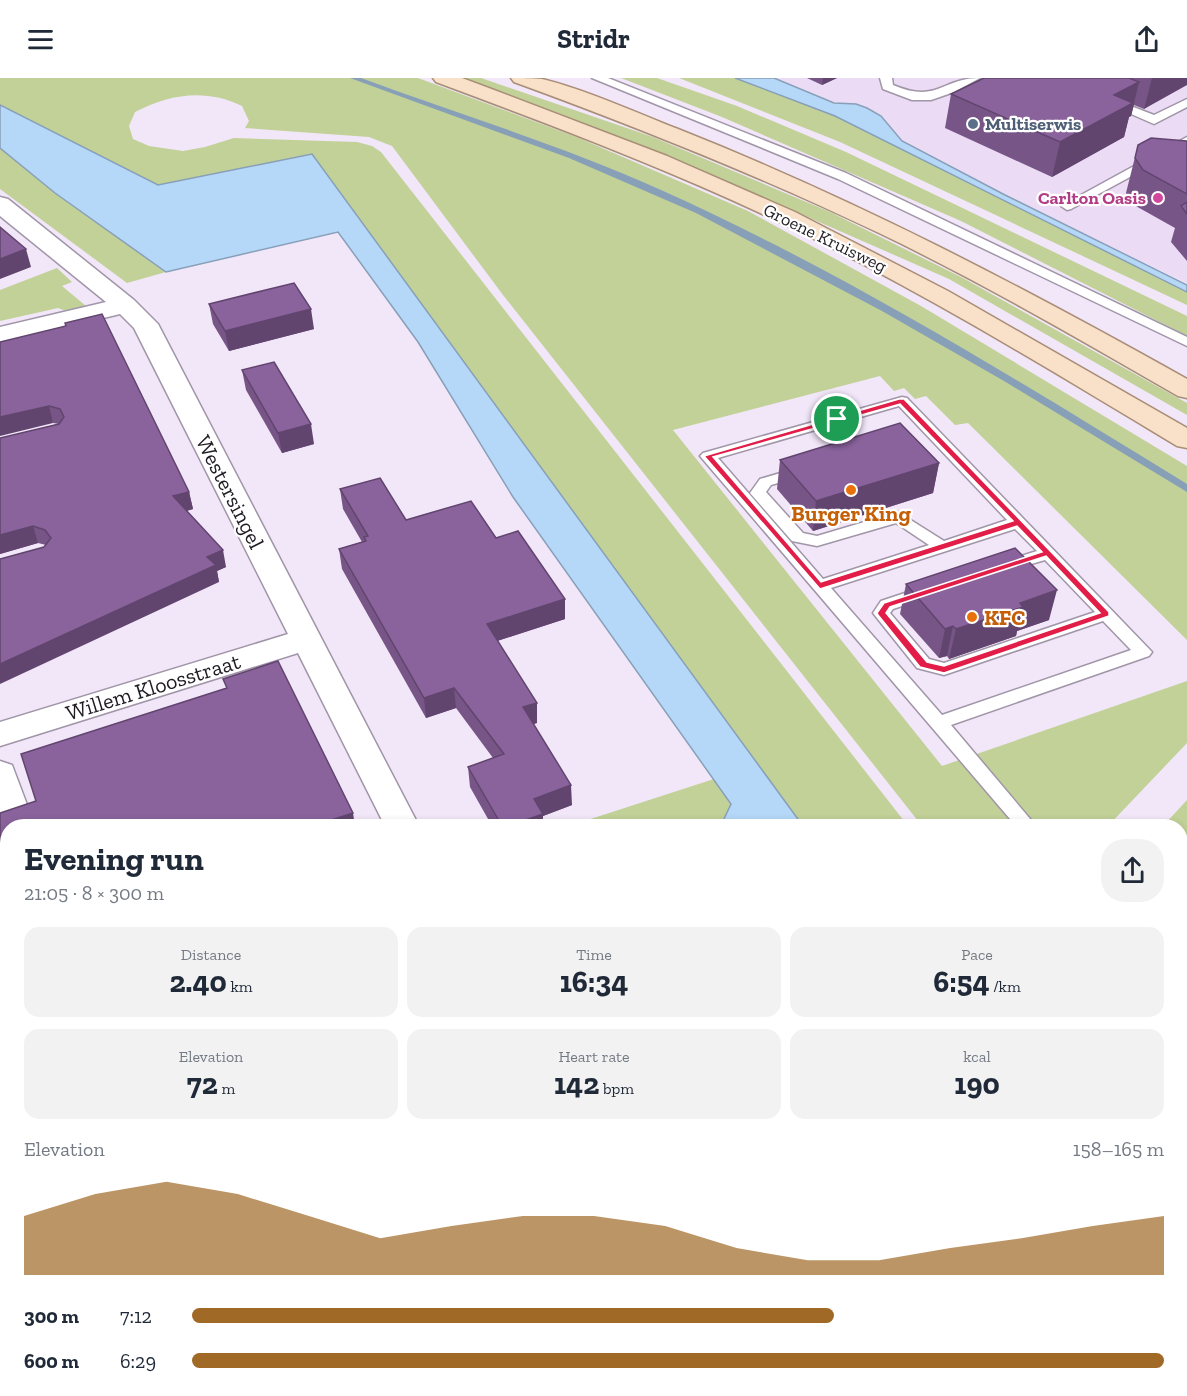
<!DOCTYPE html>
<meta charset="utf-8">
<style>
:root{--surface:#fff;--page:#f2f2f3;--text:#1f2937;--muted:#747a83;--accent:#a16926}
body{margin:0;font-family:"Zilla Slab",serif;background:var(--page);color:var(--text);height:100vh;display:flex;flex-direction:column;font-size:22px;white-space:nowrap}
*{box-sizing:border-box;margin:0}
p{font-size:20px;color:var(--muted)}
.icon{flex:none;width:33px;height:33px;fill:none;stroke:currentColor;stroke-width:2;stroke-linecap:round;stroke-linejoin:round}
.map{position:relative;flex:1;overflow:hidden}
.side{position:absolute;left:0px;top:741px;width:1188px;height:578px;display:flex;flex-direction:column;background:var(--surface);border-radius:24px 24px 0 0;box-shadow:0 3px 9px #0003}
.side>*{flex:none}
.pin{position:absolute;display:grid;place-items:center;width:51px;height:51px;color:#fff;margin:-26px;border:3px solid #fff;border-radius:50%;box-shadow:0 2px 6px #0007}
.round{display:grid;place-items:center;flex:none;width:63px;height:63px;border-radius:24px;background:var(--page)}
.head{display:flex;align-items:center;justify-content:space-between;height:102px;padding:0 24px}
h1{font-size:33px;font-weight:700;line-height:45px}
.metrics{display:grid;grid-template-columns:repeat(3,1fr);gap:9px;height:102px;padding:6px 24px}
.metrics div{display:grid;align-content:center;border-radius:15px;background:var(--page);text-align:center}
.metrics b{font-size:30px;font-weight:700}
.metrics small{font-size:16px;font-weight:400}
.metrics p{font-size:16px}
.chart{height:168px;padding:12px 24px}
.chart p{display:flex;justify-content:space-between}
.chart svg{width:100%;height:108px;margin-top:6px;fill:var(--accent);opacity:.7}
ul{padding:0 24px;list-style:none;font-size:20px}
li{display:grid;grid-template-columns:96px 72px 1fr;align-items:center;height:45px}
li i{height:15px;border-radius:8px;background:var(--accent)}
header{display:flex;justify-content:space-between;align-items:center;height:78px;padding:0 24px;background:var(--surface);font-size:27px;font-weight:700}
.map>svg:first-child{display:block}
.built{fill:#ebdbf5}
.green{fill:#c1d197}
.water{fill:#b5d8f8;stroke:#889fb8;stroke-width:1.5}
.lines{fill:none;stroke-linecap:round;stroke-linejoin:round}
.stream{fill:#889fb8;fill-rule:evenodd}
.service-casing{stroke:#a196a8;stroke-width:3}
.minor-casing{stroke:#a196a8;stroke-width:3}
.tertiary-casing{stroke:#a196a8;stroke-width:3}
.primary-casing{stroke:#a98e77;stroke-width:3}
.service{fill:#fff;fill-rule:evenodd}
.minor{fill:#fff;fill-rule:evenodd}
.tertiary{fill:#fff;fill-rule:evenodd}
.primary{fill:#f8e0c9;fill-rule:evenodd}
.wall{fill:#775587}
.shaded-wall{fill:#61456e}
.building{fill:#8a639d;stroke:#61456e;stroke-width:1.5}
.route{fill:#e11d48;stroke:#fff;stroke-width:1.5;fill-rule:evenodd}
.service-dot{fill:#5c6f8a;stroke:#fff;stroke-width:2}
.hotel-dot{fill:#d1479c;stroke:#fff;stroke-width:2}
.food-dot{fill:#e8710a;stroke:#fff;stroke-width:2}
.labels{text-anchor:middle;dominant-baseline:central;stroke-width:4.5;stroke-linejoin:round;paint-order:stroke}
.far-service-label{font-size:18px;font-weight:bold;fill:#4e5e75;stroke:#fff;text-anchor:start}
.far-hotel-label{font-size:18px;font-weight:bold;fill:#b23c85;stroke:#fff;text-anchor:end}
.far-street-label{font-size:18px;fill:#1f1b22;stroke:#fff}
.street-label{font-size:22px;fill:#1f1b22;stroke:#fff}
.food-label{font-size:22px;font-weight:bold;fill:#c56008;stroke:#fff}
</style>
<header><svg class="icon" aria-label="menu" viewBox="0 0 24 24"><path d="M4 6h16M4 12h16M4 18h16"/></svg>Stridr<svg class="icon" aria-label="share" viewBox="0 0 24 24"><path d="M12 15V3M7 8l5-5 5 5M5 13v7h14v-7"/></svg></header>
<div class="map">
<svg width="1187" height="1318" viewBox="0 0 1187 1318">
<rect width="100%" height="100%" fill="#f2e6f9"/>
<path class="built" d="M742,0H1187V205L845,41Z
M1187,1080V1166L1181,1163L1180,1092Z"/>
<path class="green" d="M0,0H418L579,60L748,133L921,228L1187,388V562L968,345L955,347L926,318L915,321L904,310L894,313L880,298L673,352L942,688L1187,603V665L1108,748H922L503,217L392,68L369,59L245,50L249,43L242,28C206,10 169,16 135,34L129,48L133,61L149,68L183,73L205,69L234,60L357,64L372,68L381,74L908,748H803L312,77L158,107L0,27Z
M463,0H481L653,59L830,134L961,199L1187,325V337L949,201L662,75Z
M621,0H657L737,28L846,74L1187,238V258L961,143L722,39Z
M679,0H735L835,38L1187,214V227L840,64Z
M0,70L55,115L166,194L127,205L0,111Z
M57,190L72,204L62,208L86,228L66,233L58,230L0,243V212Z
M714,701L731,727L723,743L716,748H569Z
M1187,722V785L1181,791L1180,748H1163Z
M1181,945L1187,947V1010L1181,1004Z
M7,953V1044L0,1046V956Z
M856,1311H943L929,1318H860Z
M1110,1311H1146L1150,1318H1096Z"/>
<path class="water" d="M735,0H774L834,25L856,26L867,30L881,38L902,63L1005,117L1187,207V214L835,38Z
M0,27L158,107L312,76L803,748H716L723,743L731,726L513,419L418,264L338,154L166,194L55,115L0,70Z
M1181,1170L1187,1176V1318H1150L1146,1311H1180Z
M943,1311H1110L1096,1318H929Z"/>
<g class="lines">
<path class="stream" d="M350,0H361C461,37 564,68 661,112C844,194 1016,301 1187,406V414L1004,303L882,233L696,135L569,80Z"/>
<g class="service-casing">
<path id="service" d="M592,0H608L846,95L1187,259V268L838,101Z
M880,0H892L893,7C938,26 941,0 980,0L954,14L931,22H912L883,11Z
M1110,20L1154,37L1187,21V29L1154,46L1106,25L1104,23Z
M1187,59V68L1071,131L1067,132L1061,128Z
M902,319L907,320L1152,574L1149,578L951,647L1036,748H1016L700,378L703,375ZM899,328L1007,442L944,463L898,434L817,458L803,455L766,414L771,407L806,397L809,394L806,391L801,389L760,401L750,415L792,463L817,468L896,445L929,467L823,501L718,380ZM1015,451L1037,473L998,485L996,489L998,493L1004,494L1045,482L1095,534L944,585L929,581L890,535L893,531L932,518L934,514L932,510L926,508L881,523L873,535L917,590L944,597L1103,543L1131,572L942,637L831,510Z
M8,1255V1279L0,1282V1258Z"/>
</g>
<g class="minor-casing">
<path id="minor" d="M0,119L8,121L134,222L158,246L419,748H385L298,575L0,668V644L288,556L134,250L120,236L0,265V249L106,224L0,138Z
M0,683L12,687L29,732L24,741L0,749Z
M1180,853L1187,855V886L1180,884Z
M1180,903L1187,906V940L1180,938Z
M8,922V955L0,957V925Z
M803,1311H850L853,1318H806Z"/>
</g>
<g class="tertiary-casing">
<path id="tertiary" d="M1187,785V817L1180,819V787Z
M1187,877V910L1180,912V879Z
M456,1311H509L506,1318H453Z
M527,1311H587L584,1318H524Z"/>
</g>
<g class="primary-casing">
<path id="primary" d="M433,0H462L494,12L667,78L795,134L948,213L1187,350V370L1177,368C1046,289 915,209 777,143C666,90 551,47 436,4Z
M511,0C521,0 533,0 542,1C584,11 637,35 678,51C855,121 1021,208 1187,301V320L1178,318C1079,261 981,204 879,155C760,98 637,49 514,4Z"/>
</g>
<use href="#service" class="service"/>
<use href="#minor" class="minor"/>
<use href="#tertiary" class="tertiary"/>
<use href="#primary" class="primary"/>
</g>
<path class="wall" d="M807,0H837L822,7Z
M984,0H1187L1144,31L1134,27L1131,38L1129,39L1124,59L1052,99L945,50L951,16Z
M1187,63V183L1171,164L1175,150L1134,127L1126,115L1138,67Z
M209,226L314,251L229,273L213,246Z
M0,264L189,414L193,431L187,433L226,489L217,493L219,504L44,469L46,467L38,465L0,476L59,346L53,345Z
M242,292L314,366L282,375L246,312Z
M780,382L939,385L933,415L813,453L777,411Z
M340,411L406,442L496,460L565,521V541L497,563L537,645L533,646L572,727L543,738V748H492L470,709L468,689L493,680L456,630L426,640L342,491L339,471L362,464L343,431Z
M906,506L1049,542L1017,553L1016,558L949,581L947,578L939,580L900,536Z"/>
<path class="shaded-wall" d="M823,0H837L822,7Z
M1152,0H1187V7L1144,31Z
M1139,4L1131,38L1129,39L1124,59L1052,99L1060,64L1114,17Z
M26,171L31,189L0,201V181Z
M311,231L314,251L229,273L225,253Z
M49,328L53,345L0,358V339Z
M311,346L314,366L282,375L278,355Z
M939,385L933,415L813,453L816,423Z
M189,414L193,431L177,435L173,418Z
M33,448L38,465L0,476V457Z
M223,472L226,489L217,493L219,504L0,606V586L207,479Z
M1057,512L1049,542L1017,553L1016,558L949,581L956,551L1020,525Z
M565,521V541L488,566L487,546Z
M953,548L947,578L939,580L945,551Z
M454,610L456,630L426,640L424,620Z
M537,625V645L524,649L523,629Z
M571,707L572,727L543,738V748H508L534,721Z
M353,735L355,748H313Z
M8,866V885L0,888V869Z
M8,1156V1188L0,1191V1159Z"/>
<path class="building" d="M984,0H1129L1139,4L1114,17L1133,25L1060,64L951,16Z
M1151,60L1187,63V116L1143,92L1135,80L1138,67Z
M1187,124V136L1181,128Z
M0,149L26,171L0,181Z
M294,205L311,231L225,253L209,226Z
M102,236L189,414L173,418L223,472L207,479L216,487L0,586V481L44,469L51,460L45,452L33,448L0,457V360L59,346L64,339L60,331L49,328L0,339V264L66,248L65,245Z
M274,284L311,346L278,355L242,292Z
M900,345L939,385L816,423L780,382Z
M380,400L406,442L471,423L496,460L518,453L565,521L487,546L537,625L523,629L571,707L534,721L543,736L508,748H502L468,689L504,676L454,610L424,620L339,471L366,463L364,459L368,458L340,411Z
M1015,470L1057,512L1020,525L1023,529L956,551L953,548L945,551L906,506Z
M278,583L353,735L313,748H8V866L0,869V735L36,723L21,676L227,610L223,601Z
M8,1014V1156L0,1159V1017Z"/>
<path class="route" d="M899,321H904L1109,534V538L944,595L920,589L878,537L877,535L884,525L1042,474L1017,448L820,511L704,378ZM900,326L1013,443L821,504L713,379ZM1046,478L1100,535L944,588L927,584L886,535L890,529Z"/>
<circle class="service-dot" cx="973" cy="46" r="6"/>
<circle class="hotel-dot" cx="1158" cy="120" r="6"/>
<g class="food-dot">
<circle cx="851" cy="412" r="6"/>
<circle cx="972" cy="539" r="6"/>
</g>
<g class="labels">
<g class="far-service-label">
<text x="985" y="46">Multiserwis</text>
</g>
<g class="far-hotel-label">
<text x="1146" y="120">Carlton Oasis</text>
</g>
<g class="far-street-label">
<text transform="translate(825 160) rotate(26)">Groene Kruisweg</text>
</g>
<g class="street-label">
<text transform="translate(230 414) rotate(63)">Westersingel</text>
<text transform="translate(153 609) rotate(-17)">Willem Kloosstraat</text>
</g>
<g class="food-label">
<text x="851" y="435">Burger King</text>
<text x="984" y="539" text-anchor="start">KFC</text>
</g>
</g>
</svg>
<div class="pin" style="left:837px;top:341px;background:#1e9e55"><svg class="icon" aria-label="arrive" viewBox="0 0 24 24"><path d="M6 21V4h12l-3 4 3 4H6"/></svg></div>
<section class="side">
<div class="head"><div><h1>Evening run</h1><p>21:05 · 8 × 300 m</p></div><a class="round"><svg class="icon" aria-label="share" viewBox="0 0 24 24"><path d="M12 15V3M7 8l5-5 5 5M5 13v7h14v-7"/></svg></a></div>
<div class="metrics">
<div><p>Distance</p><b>2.40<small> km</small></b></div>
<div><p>Time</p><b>16:34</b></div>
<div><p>Pace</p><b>6:54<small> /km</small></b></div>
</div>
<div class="metrics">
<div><p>Elevation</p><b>72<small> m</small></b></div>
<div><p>Heart rate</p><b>142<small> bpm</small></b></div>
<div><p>kcal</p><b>190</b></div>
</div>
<div class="chart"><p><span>Elevation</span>158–165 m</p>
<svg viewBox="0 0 160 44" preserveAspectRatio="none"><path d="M0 44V20L10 11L20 6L30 11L40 20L50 29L60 24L70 20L80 20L90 24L100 33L110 38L120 38L130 33L140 29L150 24L160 20V44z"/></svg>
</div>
<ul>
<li><b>300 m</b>7:12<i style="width:66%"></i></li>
<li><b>600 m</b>6:29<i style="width:100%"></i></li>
</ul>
</section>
</div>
